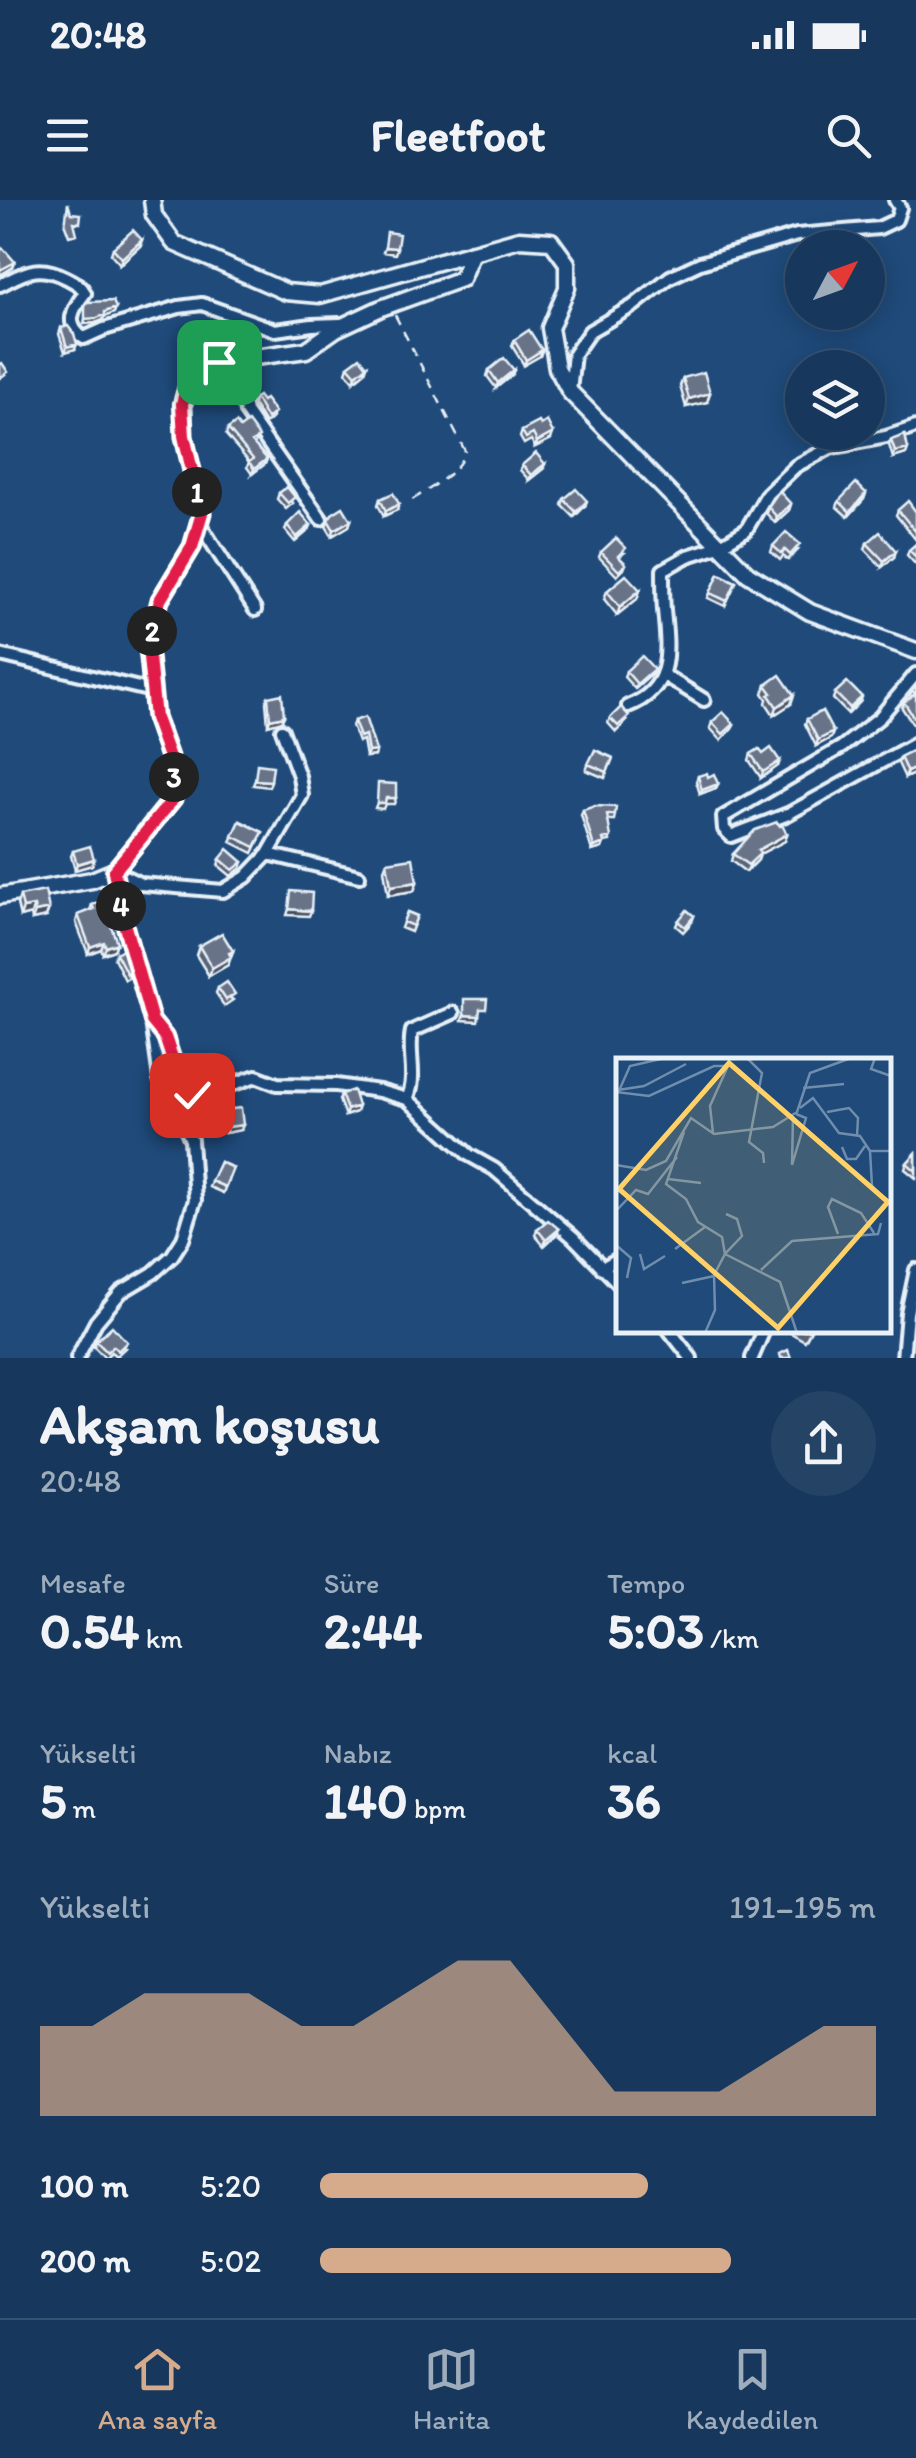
<!DOCTYPE html>
<html lang="tr">
<meta charset="utf-8">
<style>
:root{--surface:#17385c;--page:#244365;--text:#f1f3f6;--muted:#9eacbb;--line:#365272;--accent:#d6ab8b}
body{margin:0;font-family:Itim,sans-serif;background:var(--page);color:var(--text);height:100vh;display:flex;flex-direction:column;font-size:38px;white-space:nowrap}
*{box-sizing:border-box;margin:0}
p{font-size:32px;color:var(--muted)}
.icon{flex:none;width:55px;height:55px;fill:none;stroke:currentColor;stroke-width:2;stroke-linecap:round;stroke-linejoin:round}
.map{position:relative;height:1158px;overflow:hidden}
.drawer{display:flex;flex-direction:column;background:var(--surface);flex:1}
.drawer>*{flex:none}
.needle{width:65px;rotate:49deg}
.fabs{position:absolute;left:785px;top:30px;display:grid;gap:20px}
.fabs a{display:grid;place-items:center;width:100px;height:100px;border-radius:50%;background:var(--surface);box-shadow:0 5px 25px #0003,0 0 0 2px var(--line);font-size:50px}
.pin{position:absolute;display:grid;place-items:center;width:85px;height:85px;color:#fff;margin:-42px;border-radius:20px;box-shadow:0 5px 15px #0006}
.km{position:absolute;width:50px;height:50px;margin:-25px;border-radius:50%;background:#222;color:#fff;font-size:28px;line-height:50px;text-align:center}
.round{display:grid;place-items:center;flex:none;width:105px;height:105px;border-radius:52px;background:var(--page)}
.overview{display:flex;align-items:center;justify-content:space-between;height:170px;padding:0 40px}
h1{font-size:55px;font-weight:700;line-height:75px}
.metrics{display:grid;grid-template-columns:repeat(3,1fr);gap:15px;height:170px;padding:10px 40px}
.metrics div{display:grid;align-content:center}
.metrics b{font-size:50px;font-weight:700}
.metrics small{font-size:28px;font-weight:400}
.metrics p{font-size:28px}
.chart{height:280px;padding:20px 40px}
.chart p{display:flex;justify-content:space-between}
.chart svg{width:100%;height:180px;margin-top:10px;fill:var(--accent);opacity:.7}
ul{padding:0 40px;list-style:none;font-size:32px}
li{display:grid;grid-template-columns:160px 120px 1fr;align-items:center;height:75px}
li i{height:25px;border-radius:12px;background:var(--accent)}
.status{display:flex;justify-content:space-between;align-items:center;height:70px;padding:0 50px;background:var(--surface);direction:ltr}
.status svg{height:28px;fill:currentColor}
header{display:flex;justify-content:space-between;align-items:center;height:130px;padding:0 40px;background:var(--surface);font-size:45px;font-weight:700}
.dock{display:flex;justify-content:space-around;align-items:center;height:140px;border-top:2px solid var(--line);background:var(--surface);font-size:28px;color:var(--muted)}
.dock a{display:grid;justify-items:center;gap:5px}
.dock .on{color:var(--accent)}
.map>svg:first-child{display:block}
.lines{fill:none;stroke-linecap:round;stroke-linejoin:round}
.street-casing{stroke:#e8f1f8;stroke-width:18}
.secondary-casing{stroke:#e8f1f8;stroke-width:21}
.path{stroke:#e8f1f8;stroke-width:2.5;stroke-dasharray:10 8;stroke-linecap:butt}
.street{stroke:#1f4a7a;stroke-width:10}
.secondary{stroke:#1f4a7a;stroke-width:14}
.wall{fill:#5a6375;stroke:#e8f1f8;stroke-width:2.5}
.shaded-wall{fill:#4a505f;stroke:#e8f1f8;stroke-width:2.5}
.building{fill:#697388;stroke:#e8f1f8;stroke-width:2.5}
.route-casing{stroke:#fff;stroke-width:20}
.route{stroke:#e11d48;stroke-width:12}
.inset-road{fill:none;stroke:#6f8dac;stroke-width:2.5}
.view{fill:#ffd166;fill-opacity:0.15;stroke:#ffd166;stroke-width:5}
.inset-edge{fill:none;stroke:#e8f1f8;stroke-width:5}
</style>
<div class="status"><b>20:48</b><svg viewBox="0 0 49 12"><path d="M0 12V9h3v3zM5 12V6h3v6zM10 12V3h3v9zM15 12V0h3v12zM26 1h20v11H26zM47 4h2v5h-2z"/></svg></div>
<header><svg class="icon" aria-label="menu" viewBox="0 0 24 24"><path d="M4 6h16M4 12h16M4 18h16"/></svg>Fleetfoot<svg class="icon" aria-label="search" viewBox="0 0 24 24"><circle cx="10" cy="10" r="6"/><path d="M15 15l6 6"/></svg></header>
<div class="map">
<svg width="916" height="1158" viewBox="0 0 916 1158">
<rect width="100%" height="100%" fill="#1f4a7a"/>
<filter id="ink" filterUnits="userSpaceOnUse"><feTurbulence type="fractalNoise" baseFrequency=".01" numOctaves="2"/><feDisplacementMap in="SourceGraphic" scale="20" xChannelSelector="R" yChannelSelector="G"/><feConvolveMatrix kernelMatrix="1 2 1 2 8 2 1 2 1" color-interpolation-filters="sRGB"/></filter>
<g filter="url(#ink)">
<g class="lines">
<g class="street-casing">
<path id="street" d="M0,85C26,72 38,63 67,78C76,83 80,84 85,93C72,109 64,125 84,138L104,129L179,107L202,104L275,130L312,125L340,124
M219,162L243,198L246,212L321,319
M570,191L574,154L590,131L633,106L670,77L700,63L797,35L879,28L896,20L900,8L895,0
M199,323L255,410
M0,455L152,491
M662,474L704,500
M916,474L880,517L842,547L723,617L724,629L731,636L788,614L916,543
M628,506C673,489 668,451 664,410C663,397 663,383 663,370L688,356L719,346L746,330L767,294L796,266L830,248L886,237L916,227
M268,654L359,676
M114,671L141,684L223,691L246,677L268,654L302,595L299,576L282,530
M152,821L165,837L181,884L192,895L209,893L256,876L277,884L336,885L379,891L407,899L469,955L494,969L573,1037L618,1083
M407,899C418,877 407,854 412,831L453,813
M602,1068L618,1059
M669,1130L691,1158
M77,1158L96,1122L121,1092L153,1073L172,1056L183,1039L195,1000L191,940L183,921L160,879L152,821L124,723L114,671
M752,1158L764,1130
M903,1158L907,1113L916,1070"/>
</g>
<g class="secondary-casing">
<path id="secondary" d="M152,0L154,15L174,43L286,92L320,95L519,39L551,41L567,63V88L550,128L557,168L570,192L748,374L810,412L916,451
M0,696L92,680L114,671L173,598L174,571L155,517L148,447L160,400L192,347L202,313L184,237L183,204L190,177L219,162L306,150L336,129L381,108L461,79L472,52"/>
</g>
<path class="path" d="M395,115L465,251C459,274 428,289 409,302"/>
<use href="#street" class="street"/>
<use href="#secondary" class="secondary"/>
</g>
<path class="wall" d="M140,46L120,64L111,54L113,48Z
M61,128L75,149L65,152L59,134Z
M514,140L542,150L540,156L524,165L512,146Z
M348,166H367L365,172L354,181L346,172Z
M489,170L512,175L496,188L487,176Z
M683,178L707,202L686,207L680,186Z
M255,198L262,201L273,217L265,224L253,204Z
M541,225L553,233L551,239L535,247L531,240L524,244L520,237L522,231Z
M240,228L256,242L254,244L267,259L265,264L252,274L247,267L249,262L226,235L228,229Z
M891,240L906,254L893,258L889,245Z
M522,265L543,269L529,280L520,270Z
M279,293L293,303L286,309L277,299Z
M866,293L864,299L848,317L837,307L839,301Z
M380,299L397,310L384,316L378,305Z
M564,299L585,306L574,317L562,305Z
M791,304L789,310L775,323L766,313L768,307Z
M898,310L916,312V340L896,315Z
M328,320H351L349,326L332,336L326,326Z
M287,325H311L309,330L295,342L285,330Z
M867,343L894,357L882,367L865,349Z
M916,344V365L907,355L909,350Z
M773,346L798,350L788,360L783,356L780,360L771,352Z
M601,352L624,353L619,357L626,364L624,369L617,376L599,357Z
M719,374L736,382L725,406L708,398Z
M640,390L637,399L617,415L604,399L607,391Z
M626,471L652,474L635,489L624,477Z
M766,485L791,504L774,515L766,503L767,499L763,493Z
M916,485V529L902,508L904,502L911,497L910,495L912,490Z
M835,493L860,502L848,514L833,499Z
M268,497L282,521L268,525L266,502Z
M610,518L627,521L616,532L608,523Z
M807,519L833,532L831,538L816,546L805,524Z
M354,521L376,551L375,556L366,557L363,540L358,542L352,526Z
M712,522L734,524L732,529L721,540L710,528Z
M916,549V573L905,578L898,563L900,557Z
M595,550L613,558L605,578L586,570Z
M751,554H763L778,566L761,578L749,560Z
M698,576L708,577L718,584L716,588L700,594L696,581Z
M583,610L615,615L614,620H608L610,641L604,642L602,648L592,651L581,615Z
M240,621L263,632L253,653L231,642Z
M787,634L785,641L760,654L758,660L746,672L731,661L733,654Z
M73,651L94,659L92,665L75,670L71,656Z
M220,659L243,662L241,668L231,676L218,665Z
M387,662L417,682L414,691L388,695L384,670Z
M20,696L46,717L32,720L31,714L20,717L17,704Z
M92,705L107,721L117,743L114,750L103,754L101,749L88,754L76,722L78,715L90,710Z
M407,712L417,716L411,732L401,728Z
M694,716L692,722L683,732L676,726L678,721Z
M199,746L233,751L228,765L209,776L196,755Z
M116,753L130,777L125,780L114,758Z
M218,788L233,800L224,806L216,793Z
M341,894L358,906L356,912L345,916L339,900Z
M224,910L241,930L225,933L222,916Z
M916,953V978L905,969L907,963Z
M220,962L233,968L223,993L209,987Z
M537,1029L557,1034L544,1046L535,1035Z
M791,1130H811L805,1141L791,1133Z
M96,1141L125,1148L116,1156L111,1152L105,1158L94,1147Z"/>
<path class="shaded-wall" d="M142,40L140,46L120,64L122,58Z
M385,47L397,48L395,54L383,52Z
M15,62L13,67L0,75V70Z
M116,108L114,113L104,117L103,120L95,123L84,124L85,119Z
M77,144L75,149L65,152L67,147Z
M542,150L540,156L524,165L526,160Z
M367,166L365,172L354,181L356,175Z
M514,170L512,175L496,188L498,183Z
M710,193L707,202L686,207L689,199Z
M553,233L551,239L535,247L537,242Z
M908,249L906,254L893,258L895,252Z
M267,259L265,264L252,274L254,269Z
M545,264L543,269L529,280L531,275Z
M866,293L864,299L848,317L850,312Z
M587,301L585,306L574,317L576,312Z
M399,304L397,310L384,316L386,311Z
M791,304L789,310L775,323L777,317Z
M351,320L349,326L332,336L334,330Z
M311,325L309,330L295,342L297,337Z
M896,351L894,357L882,367L884,361Z
M640,390L637,399L617,415L620,407Z
M654,469L652,474L635,489L637,484Z
M794,495L791,504L774,515L777,507Z
M862,497L860,502L848,514L850,508Z
M284,516L282,521L268,525L270,519Z
M833,532L831,538L816,546L818,540Z
M376,551L375,556L366,557L368,552Z
M780,561L778,566L761,578L763,572Z
M916,568V573L905,578L907,572Z
M255,580L271,581L269,587L253,585Z
M718,584L716,588L700,594L702,590Z
M386,598H396L394,604H385L383,609L375,608L377,603Z
M787,634L785,641L760,654L758,660L746,672L758,650Z
M604,643L602,648L592,651L594,647Z
M94,659L92,665L75,670L77,664Z
M417,682L414,691L388,695L391,686Z
M34,706L31,714L20,717L23,708Z
M49,709L46,717L32,720L35,712Z
M289,709L311,711L309,716L287,715Z
M104,742L101,749L88,754L90,747Z
M117,743L114,750L103,754L106,747Z
M233,751L228,765L209,776L212,768Z
M464,815L479,816L478,821L462,820Z
M358,906L356,912L345,916L347,910Z
M243,925L241,930L225,933L227,927Z
M559,1029L557,1034L544,1046L546,1040Z"/>
<path class="building" d="M68,3L71,13L81,14L80,23L74,22L77,34L69,36L65,25Z
M133,30L142,40L122,58L113,48Z
M387,32L399,34L397,48L385,47Z
M3,48L15,62L0,70V51Z
M113,101L116,108L105,112V115L97,118L85,119V106L87,102Z
M68,126L74,134L77,144L67,147L61,128Z
M529,130L542,150L526,160L514,140Z
M360,157L367,166L356,175L348,166Z
M504,158L514,170L498,183L489,170Z
M2,163L8,172L0,178V164Z
M704,172L710,193L689,199L683,178Z
M258,196L262,201L265,199L275,212L267,219L255,198Z
M547,221L553,233L537,242L533,234L526,238L522,231L539,222L541,225Z
M248,222L259,237L252,242L267,259L254,269L249,262L253,259L228,229L236,223L240,228Z
M905,235L908,249L895,252L891,240Z
M536,253L545,264L531,275L522,265Z
M856,283L866,293L850,312L839,301Z
M287,287L295,297L288,303L279,293Z
M576,289L587,301L576,312L564,299Z
M779,291L791,304L777,317L768,307Z
M393,293L399,304L386,311L380,299Z
M908,301L916,312V332L898,310Z
M343,307L351,320L334,330L328,320L332,314Z
M300,312L311,325L297,337L287,325Z
M786,332L800,344L790,355L785,350L782,354L773,346Z
M880,332L896,351L884,361L867,343Z
M616,338L626,348L618,356L626,364L619,371L601,352Z
M916,344V357L909,350Z
M719,374L736,382L727,401L710,393Z
M626,375L640,390L620,407L607,391Z
M642,456L654,469L637,484L626,471Z
M780,475L794,495L777,507L769,495L772,493L766,485Z
M847,482L862,497L850,508L835,493Z
M916,485V521L904,502L915,494L912,490Z
M282,494L284,516L270,519L268,497Z
M621,507L629,516L618,526L610,518Z
M822,511L833,532L818,540L807,519Z
M723,512L734,524L723,534L712,522Z
M365,517L376,551L368,552L365,535L360,537L354,521Z
M771,548L780,561L763,572L751,554L759,549L763,554Z
M916,549V557H915L916,568L907,572L900,557Z
M595,550L613,558L607,572L588,564Z
M257,564L273,566L271,581L255,580Z
M707,573L708,577L714,574L718,584L702,590L698,576Z
M378,583L396,584V598H386L385,603H377Z
M595,606L616,607L615,615H607L611,637L603,639L604,643L594,647L583,610Z
M240,621L263,632L255,647L233,636Z
M777,622L780,626L782,625L787,634L758,650L761,653L748,665L733,654L755,630Z
M90,646L94,659L77,664L73,651Z
M228,649L243,662L233,670L220,659Z
M413,658L417,682L391,686L387,662Z
M45,691L49,709L35,712L34,706L23,708L20,696Z
M291,691L312,693L311,711L289,709Z
M100,702L107,721L109,720L117,743L106,747L104,742L90,747L78,715L94,709L92,705Z
M687,710L694,716L685,727L678,721Z
M407,712L417,716L413,726L403,722Z
M222,733L233,751L229,753L231,757L212,768L199,746Z
M123,749L132,771L127,774L116,753Z
M227,782L235,794L226,800L218,788Z
M464,799H487L486,809H480L479,816L464,815Z
M353,890L358,906L347,910L341,894Z
M241,908L243,925L227,927L224,910Z
M916,953V971L907,963Z
M220,962L233,968L225,987L211,981Z
M548,1020L559,1029L546,1040L537,1029Z
M112,1126L127,1142L118,1151L113,1146L107,1152L96,1141Z
M788,1150L791,1158H781L780,1154Z"/>
</g>
<g class="lines" filter="url(#ink)">
<g class="route-casing">
<path id="route" d="M192,895L181,884L165,837L152,821L124,723L114,671L174,598V571L155,518L148,447L160,400L192,347L202,313L184,236L182,204L190,176L219,162"/>
</g>
<use href="#route" class="route"/>
</g>
<g transform="translate(616 858)">
<rect width="275" height="275" fill="#1f4a7a"/>
<path class="inset-road" d="M131,0L146,15L133,84L147,95L148,105M259,0L255,11L275,18M187,30L228,26M2,32L28,28L70,6M0,34L33,38L98,8H112L94,48L97,75M2,35L14,8L49,0M184,50L197,40L223,75L244,78L254,93H275M211,54L233,50L242,60L241,78M177,58L176,107L190,60L180,56M68,74L50,126L70,141L82,164L106,179L109,196L98,217L99,252L89,275M226,89L231,101H240L249,88M254,93L256,128L275,148M0,107L30,112L50,103L75,60L98,76L157,69L181,54L194,15L235,0M52,121L85,125M0,153L20,132L32,136L61,99M110,156L121,161L126,178L109,196L164,224L181,275M222,176L212,149L216,141L245,155L258,175M0,187L15,200L11,220M59,191L89,169M24,196L28,211L49,198M145,212L176,183L262,176L265,165M66,225L98,218"/>
<path class="view" d="M113,5L272,144L162,270L3,131Z"/>
<rect width="275" height="275" class="inset-edge"/>
</g>
</svg>
<div class="fabs">
<a><svg class="needle" viewBox="-14 -14 28 28"><path d="M0-13l5 13h-10z" fill="#e53935"/><path d="M0 13l5-13h-10z" fill="#9eacbb"/></svg></a>
<a><svg class="icon" aria-label="layers" viewBox="0 0 24 24"><path d="M12 4l9 5-9 5-9-5zM3 14l9 5 9-5"/></svg></a>
</div>
<div class="pin" style="left:219px;top:162px;background:#1e9e55"><svg class="icon" aria-label="arrive" viewBox="0 0 24 24"><path d="M6 21V4h12l-3 4 3 4H6"/></svg></div>
<div class="pin" style="left:192px;top:895px;background:#d93025"><svg class="icon" aria-label="check" viewBox="0 0 24 24"><path d="M5 12l5 5 9-10"/></svg></div>
<b class="km" style="left:197px;top:292px">1</b>
<b class="km" style="left:152px;top:431px">2</b>
<b class="km" style="left:174px;top:577px">3</b>
<b class="km" style="left:121px;top:706px">4</b>
</div>
<section class="drawer">
<div class="overview"><div><h1>Akşam koşusu</h1><p>20:48</p></div><a class="round"><svg class="icon" aria-label="share" viewBox="0 0 24 24"><path d="M12 15V3M7 8l5-5 5 5M5 13v7h14v-7"/></svg></a></div>
<div class="metrics">
<div><p>Mesafe</p><b>0.54<small> km</small></b></div>
<div><p>Süre</p><b>2:44</b></div>
<div><p>Tempo</p><b>5:03<small> /km</small></b></div>
</div>
<div class="metrics">
<div><p>Yükselti</p><b>5<small> m</small></b></div>
<div><p>Nabız</p><b>140<small> bpm</small></b></div>
<div><p>kcal</p><b>36</b></div>
</div>
<div class="chart"><p><span>Yükselti</span>191–195 m</p>
<svg viewBox="0 0 160 44" preserveAspectRatio="none"><path d="M0 44V22L10 22L20 14L30 14L40 14L50 22L60 22L70 14L80 6L90 6L100 22L110 38L120 38L130 38L140 30L150 22L160 22V44z"/></svg>
</div>
<ul>
<li><b>100 m</b>5:20<i style="width:59%"></i></li>
<li><b>200 m</b>5:02<i style="width:74%"></i></li>
</ul>
</section>
<nav class="dock">
<a class="on"><svg class="icon" aria-label="home" viewBox="0 0 24 24"><path d="M3 11l9-7 9 7M6 9v11h12V9"/></svg>Ana sayfa</a>
<a><svg class="icon" aria-label="map" viewBox="0 0 24 24"><path d="M3 6l6-2 6 2 6-2v14l-6 2-6-2-6 2zM9 4v14M15 6v14"/></svg>Harita</a>
<a><svg class="icon" aria-label="saved" viewBox="0 0 24 24"><path d="M7 4h10v16l-5-4-5 4z"/></svg>Kaydedilen</a>
</nav>
